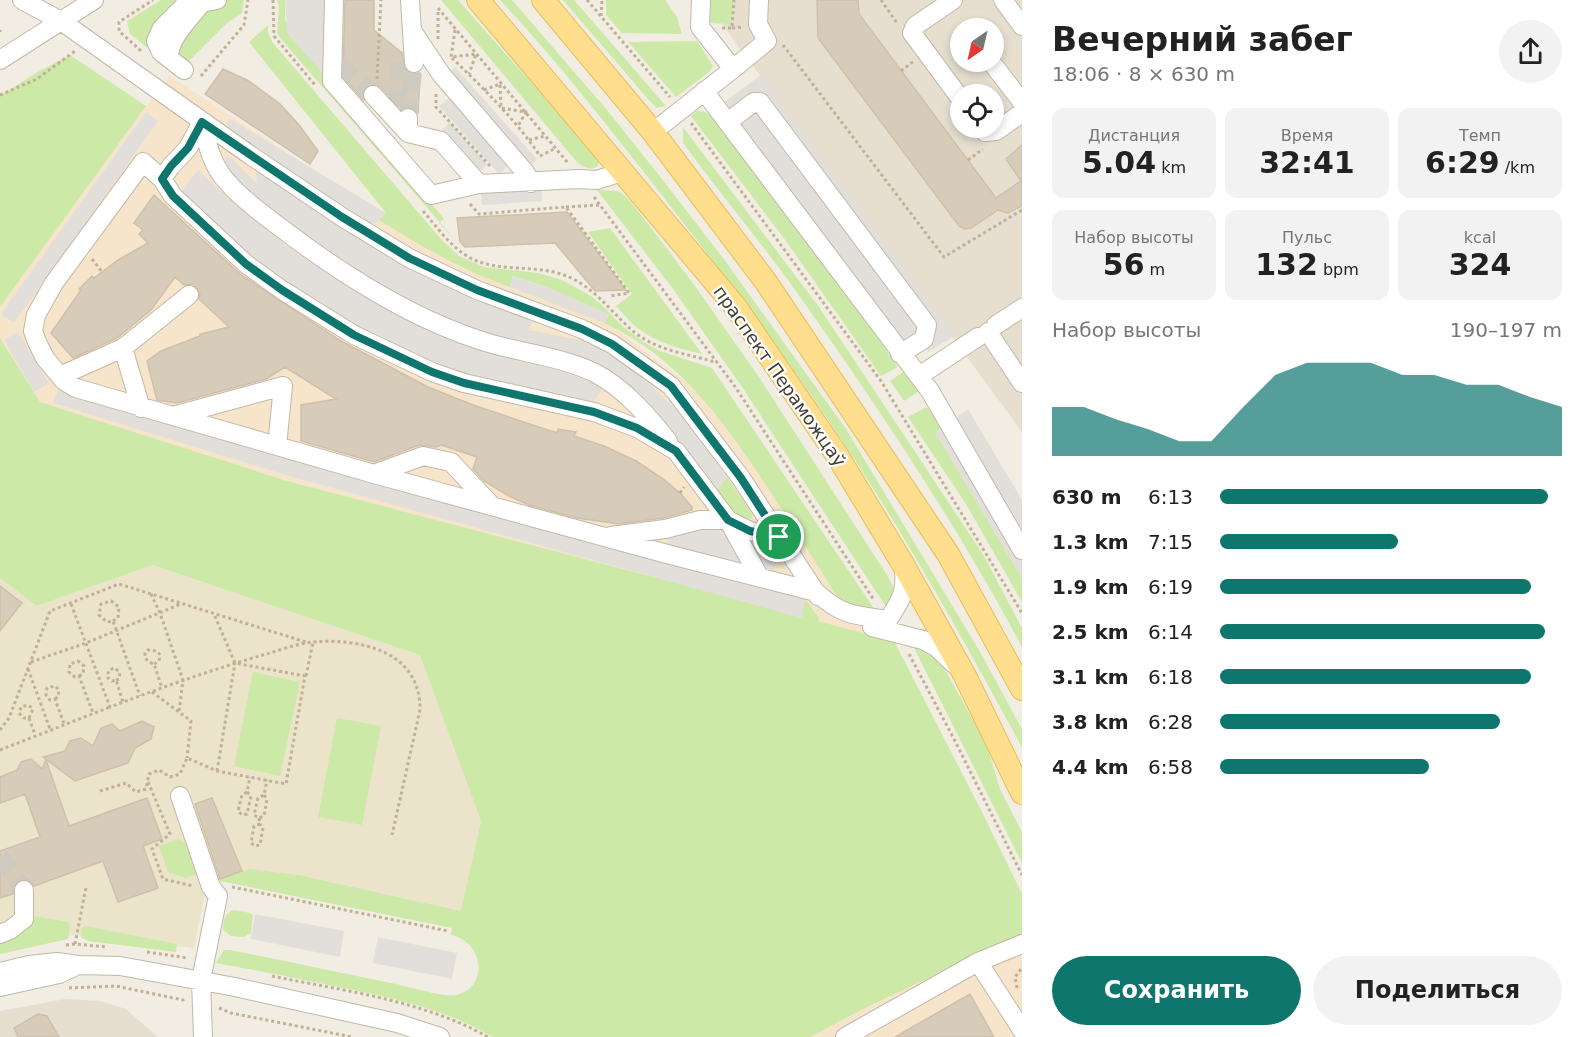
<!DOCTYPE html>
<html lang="ru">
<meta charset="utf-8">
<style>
:root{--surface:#fff;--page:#f2f2f2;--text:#222;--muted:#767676;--accent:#0f766e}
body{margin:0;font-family:"DejaVu Sans",sans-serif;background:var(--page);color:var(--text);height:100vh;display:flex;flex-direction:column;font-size:22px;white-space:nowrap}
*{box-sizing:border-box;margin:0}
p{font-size:20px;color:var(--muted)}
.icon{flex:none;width:33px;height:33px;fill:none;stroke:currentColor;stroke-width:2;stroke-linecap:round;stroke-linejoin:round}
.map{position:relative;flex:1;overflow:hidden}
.sheet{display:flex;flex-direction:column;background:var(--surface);width:570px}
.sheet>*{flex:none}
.needle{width:39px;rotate:214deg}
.buttons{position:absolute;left:950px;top:18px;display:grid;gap:12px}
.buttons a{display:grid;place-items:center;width:54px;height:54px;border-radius:50%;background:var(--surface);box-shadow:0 3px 9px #0003;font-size:30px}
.pin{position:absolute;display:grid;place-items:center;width:51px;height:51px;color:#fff;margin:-26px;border:3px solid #fff;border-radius:50%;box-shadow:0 2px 6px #0007}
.round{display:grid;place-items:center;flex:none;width:63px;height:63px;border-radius:32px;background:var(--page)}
.summary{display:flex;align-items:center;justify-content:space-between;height:102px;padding:0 30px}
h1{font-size:33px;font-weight:600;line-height:45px}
.metrics{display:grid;grid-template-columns:repeat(3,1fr);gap:9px;height:102px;padding:6px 30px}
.metrics div{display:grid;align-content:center;border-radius:12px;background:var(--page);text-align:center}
.metrics b{font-size:30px;font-weight:600}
.metrics small{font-size:16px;font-weight:400}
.metrics p{font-size:16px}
.chart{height:168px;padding:12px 30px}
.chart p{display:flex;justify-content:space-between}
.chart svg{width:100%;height:108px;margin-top:6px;fill:var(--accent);opacity:.7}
.primary-button{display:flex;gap:12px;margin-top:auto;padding:12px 30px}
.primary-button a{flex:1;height:69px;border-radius:36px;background:var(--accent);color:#fff;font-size:24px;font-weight:600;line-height:69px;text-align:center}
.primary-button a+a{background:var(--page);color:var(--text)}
ul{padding:0 30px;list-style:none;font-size:20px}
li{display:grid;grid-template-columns:96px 72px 1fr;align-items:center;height:45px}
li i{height:15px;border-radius:8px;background:var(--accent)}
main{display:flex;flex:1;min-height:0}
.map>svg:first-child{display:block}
.residential{fill:#e6dfd0;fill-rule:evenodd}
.commercial{fill:#f6e4cb}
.education{fill:#ece3cb}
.green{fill:#cce9a8}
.parking{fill:#e2dfdb}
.building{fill:#d7cbba;stroke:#cfc0aa;stroke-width:1.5}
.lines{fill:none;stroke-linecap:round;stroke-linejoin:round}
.minor-tunnel{stroke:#cfcabf;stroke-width:18;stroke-dasharray:18 9;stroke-linecap:butt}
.minor-casing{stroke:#c1b8a7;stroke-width:20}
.major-casing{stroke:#e9bd59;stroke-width:24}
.path{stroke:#c0b195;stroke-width:3;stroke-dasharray:3 3;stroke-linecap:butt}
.minor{stroke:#fff;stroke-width:18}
.major{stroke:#ffde8e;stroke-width:22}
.route-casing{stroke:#fff;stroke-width:12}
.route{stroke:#0f766e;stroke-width:8}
.labels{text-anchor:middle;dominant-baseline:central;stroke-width:4.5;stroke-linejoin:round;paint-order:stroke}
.street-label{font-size:18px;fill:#443d32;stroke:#fff}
</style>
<main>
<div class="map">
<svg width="1022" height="1037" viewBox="0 0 1022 1037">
<rect width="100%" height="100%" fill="#f2ede2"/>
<path class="residential" d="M705,0H1022V432L705,1ZM960,28H993V62H960ZM960,94H993V128H960Z
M65,999L100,1001L126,1009L158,1037H0V1011Z"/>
<path class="commercial" d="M170,76L446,257L484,267L616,329L707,398L894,641L287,481L39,402L0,338V307L146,106Z
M1022,934V1037H810L867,1007Z"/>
<path class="education" d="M151,565L421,655L481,821L462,911L299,875L249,869L207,884L194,948L76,935L31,940L0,946V578L38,606Z"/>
<path class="green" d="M161,0H244L242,13L226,24L178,72L130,34L127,21Z
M277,0H285V20L326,77L444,219L439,223L463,249L280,38L277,33L279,7Z
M441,0H458L597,157L599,160L598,166C590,171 582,167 576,161Z
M500,0H512L607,110L662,179L723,258L846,429L979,650L1022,729V747C985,680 949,613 909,547C833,418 743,298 650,180C602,119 554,57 500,0Z
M563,0H574L666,106L657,108L647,98Z
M606,0H665L677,17L682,34L622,33L606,15Z
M711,0H733L731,24L710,23Z
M268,25V33L273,43L441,239L459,256L484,267L538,273L562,280L591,296L603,306L622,326L645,343L660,351L712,368L875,610L858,608L838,598C819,567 799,536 779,505C732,433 685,360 604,323L609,315L549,288L513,276L510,287C462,270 422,247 379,220L386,213L249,42Z
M697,41L713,66L709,72L676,97L628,42Z
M70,55L146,106L0,307V96L36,73Z
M697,111L705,112L714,118L826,264L898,367L881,376L786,241L691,116Z
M683,127L819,307L984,556L1022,628V647C954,519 872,398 788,280C754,234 717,189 683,143Z
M597,190L617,191L624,195L632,203L690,279L759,377L887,575L895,590L888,610L742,387L673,289Z
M610,228L702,354C681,349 658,343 640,330C631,324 624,314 616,306L632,294L588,232Z
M0,338L40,402L287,481L802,616L805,599L819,618L818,621L894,641L982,812L1022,894V934L867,1007L810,1037H493C443,1008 389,997 333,986C294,978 255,970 216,963L224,950H230C286,961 341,973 396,984C410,987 442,997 455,995C489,989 485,942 451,935L452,928L220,881V879L249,869L299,875L461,911L481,821L420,655L152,565L37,606L0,578Z
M906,370L919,391L904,401L890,381Z
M927,407L941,428L935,432L1022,578V602L966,504L908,417Z
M727,477L753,515L751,519L738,517L715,493Z
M913,646L930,651L941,662L987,746L1000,789L1022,832V863Z
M253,672L300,682L280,776L234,766Z
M337,718L381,726L362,825L318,817Z
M178,839L188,845L198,874L185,878L168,872L159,846Z
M234,910L250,913L253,915L251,934H248L244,937L231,936L223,930C223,921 224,913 234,910Z
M34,916L69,922L70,926L68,939L0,954V942Z
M85,926L177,944L176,952L88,941L81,937L82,928Z"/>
<path class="parking" d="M285,0H334L326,77L287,33Z
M455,67L537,159L529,167L447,74Z
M761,75L956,335L928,352L923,343L910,351L724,102Z
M449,98L509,165L499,174L439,106Z
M146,112L158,121L14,323L1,314Z
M230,119L386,213L360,238L473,299L534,319L528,330L580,340L608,352L642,377L685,418L727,477L715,493L670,429L625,386L476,331L415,304L329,255L267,210L219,164L228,156L257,183L256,168L218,140Z
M450,122L487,164L480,172L442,130Z
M198,170L236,205L280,241L323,271L366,296L458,340L523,362L567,370L596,382L603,388L593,401L517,389L454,370L370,334L306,297L262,267L181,193Z
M541,188L542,201L482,205L481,192Z
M512,276L549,288L609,314L604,323L510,287Z
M18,332L49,383L34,392L4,340Z
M59,387L291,456L805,599L802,618L286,475L53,403Z
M968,409L1022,500V578L935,432Z
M715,526L770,543L777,553L774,575L668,546L669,534Z
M255,914L344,931L340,957L251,939Z
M378,937L457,953L452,979L373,963Z"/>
<path class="building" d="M345,0H374V30L402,53L405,70L414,74L420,73L418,113L409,107L401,109L381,87L376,84H370L365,87L362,92L363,100L343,77Z
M817,0H858L859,14L996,198L1021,181L1006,159L1022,145V206L1008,213L998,210L971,228L965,229L959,226L818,38Z
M223,69L249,81L280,104L300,126L318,151L310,164L205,94Z
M154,195L240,274L341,341L428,387L473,405L557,433L558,429L576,432L574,436L604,446L636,461L662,478L680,493L692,507V510L663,518L619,524L577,518L529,505L509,496L484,481L473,469L477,457L441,445L436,447L419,445L374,462L301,441V405L336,399L285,367L266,379L177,403L157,400L147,361L161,351L200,336V334L229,327L199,299L200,293L197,288L193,284L184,285L175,277L151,310L117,338L73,358L51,333L81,290L79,289L92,276L94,278L118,260L148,243L139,234L143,230L134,223Z
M567,212L626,290L595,291L555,243L465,247L460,242L457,218Z
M0,586L22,603L0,631Z
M142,721L154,727L151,739L135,748L128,763L75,781L43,757L65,751L70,741L81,738L93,746L101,728L112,724L120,731Z
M31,759L42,769L46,760L69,826L147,798L162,839L143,846L158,888L118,902L103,861L34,886L29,880H19L14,885L13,894L0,898V851L40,837L25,794L0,803V777L17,770L21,762Z
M212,798L242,871L220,879L195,804Z
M970,994L994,1037H895Z
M38,1014L47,1016L59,1037H18L14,1028Z"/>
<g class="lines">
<path class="minor-tunnel" d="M340,65L373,95
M397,107L401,52
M408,118L414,63
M0,857L24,890"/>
<g class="minor-casing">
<path id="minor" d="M22,0L61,21L250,155L342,217L409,258L477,290L582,329L612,344L671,386L741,478L818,596
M334,0L332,81L431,195L479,184
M410,0L414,63
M953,0L915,26L912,33L960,98
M1003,0L1022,26
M413,32L441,74L525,172L531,183
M170,59C165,42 191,17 201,4
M0,60L94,0
M995,67L1022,102
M733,69L767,41L758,24L759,0
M184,70L161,52L156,41L162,28L184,6L217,0
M704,91L930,391L1022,550
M373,95L408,133
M408,118V133L441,141L479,184L580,179L597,180L622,172
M729,121L754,102H760L927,325L924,339L900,354
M202,122L188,148L171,166L162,179L173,196L246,264L282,290L354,335L432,372L464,383L594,412L637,428L676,451L728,520L750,531L779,537
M202,122C207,142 210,160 223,177C238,196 261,213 281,228C340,273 410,318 482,341C519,353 560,356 595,373C624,388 648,416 668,441
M982,128L985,132L996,131L1022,113
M653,132L733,69L700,27L701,0
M162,179L143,162L54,283L36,315L33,331L37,342L45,358L64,381L76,388L374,474L667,554L816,592C842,616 855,615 888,620C902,599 906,592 904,566
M996,325L1022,308
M988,332L1022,383
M123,348L189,295
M60,376L123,348L141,408
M919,376L978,337
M173,416L283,386L277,446
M374,474L423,456L451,462L491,505
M611,536L665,529L700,520H728L760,578
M872,627L923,640L936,647L954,664
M180,796L211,887L218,896L201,980L203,1037
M0,934L10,930L24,919V890
M1022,944L978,962L1022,1030
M0,972L29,965L57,962L78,965L120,966L235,987L397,1023L440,1037
M0,987L59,974L74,967
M845,1037L978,962"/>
</g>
<g class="major-casing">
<path id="major" d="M478,0L735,306L837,455L904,566L964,674L1022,793
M543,0L653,132L766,282L948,554L1022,689"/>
</g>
<path class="path" d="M273,0L274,36L315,85
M587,0L670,97
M881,0L897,23
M438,8L568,163
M601,16L602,0
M722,28H732L734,0
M732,28L744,27
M0,30V32
M455,30L451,57L476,54L469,74
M438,39V10
M783,45L944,257L1022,210
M141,51L119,31V22L153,0
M452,58C483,88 516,120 540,156L556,148
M901,71L914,61
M201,76L244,25L248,0
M377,79L381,0
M484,90L500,84L501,108L526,112L518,126
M436,94V107L490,166
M0,95L37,79L75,51
M691,123L881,381L1022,613
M529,140L545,136
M968,160L983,149
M594,197L736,388L874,600
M470,204L479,214L566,207L629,293L610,296
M566,207L599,205
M423,211C438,228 451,248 472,259C504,274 543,262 575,280C599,293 614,315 634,332C658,351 688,354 715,362
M92,259L102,272
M680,493L684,487
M151,594L160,613L183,680L179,712
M71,604L110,707C160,688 211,670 263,655C278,651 295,644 312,642C360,638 421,651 420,710L392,835
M113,621L118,618L119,607L111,601L101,604L99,615L107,622L113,621L140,696
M909,654L954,739L1022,875
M31,662L86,643L181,604
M154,664L159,661L160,655L157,651L148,650L145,653V658L149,662L154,664L162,688
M28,669L50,729
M79,676L83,674L84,666L78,661L70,664L69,672L75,677L79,676L93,713
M306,676L313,642
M116,680L119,679L120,673L115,668L109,670L107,677L112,681L116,680L123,702
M152,692L191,721L187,758
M55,699L58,697L59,690L55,686L47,688L46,695L50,700L55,699L64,724
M29,718L33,709L28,705L21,707L19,713L24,718H29L35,735
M0,730L9,718L50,611L119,584L306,642
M0,750L110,707
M217,771L235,663
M148,782L170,834L152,849L163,879L193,886
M100,791L126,783L136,792L146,789L149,774L159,770L170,777L180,774L187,758L217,771L286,784L305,676L235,663L214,614
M247,792L251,796L247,814L242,815L238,811L242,795L247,792L250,777
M264,795L267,799L264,816L259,818L254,815L258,798L264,795L267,780
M259,818L260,824L254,826L251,843L255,846L260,845L263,828L260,824
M232,887L448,931
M75,944L86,887
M66,945L75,944L107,947
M147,952L188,958
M272,976C344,991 422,1000 488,1037
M69,988L116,986L183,1000L184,1004
M1017,988L1015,977L1022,968
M219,1008L231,1013L352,1037"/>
<use href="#minor" class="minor"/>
<use href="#major" class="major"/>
</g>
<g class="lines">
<g class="route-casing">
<path id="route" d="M202,122L342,217L409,258L477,290L582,329L612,344L671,386L741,478L779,537L750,531L728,520L676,451L637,428L594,412L464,383L432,372L354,335L282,290L246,264L173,196L162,179L171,166L188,148Z"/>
</g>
<use href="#route" class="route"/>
</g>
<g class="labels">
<g class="street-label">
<text transform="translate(780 376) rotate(55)">праспект Пераможцаў</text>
</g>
</g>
</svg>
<div class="buttons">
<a><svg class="needle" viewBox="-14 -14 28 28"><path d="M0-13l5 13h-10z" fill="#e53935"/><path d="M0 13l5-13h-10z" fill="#767676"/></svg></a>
<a><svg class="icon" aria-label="locate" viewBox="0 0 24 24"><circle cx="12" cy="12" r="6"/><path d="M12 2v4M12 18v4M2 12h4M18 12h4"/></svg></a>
</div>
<div class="pin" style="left:779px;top:537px;background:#1e9e55"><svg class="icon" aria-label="arrive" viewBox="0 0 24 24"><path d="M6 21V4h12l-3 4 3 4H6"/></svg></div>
</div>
<section class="sheet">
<div class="summary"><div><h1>Вечерний забег</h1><p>18:06 · 8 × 630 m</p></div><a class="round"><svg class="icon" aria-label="share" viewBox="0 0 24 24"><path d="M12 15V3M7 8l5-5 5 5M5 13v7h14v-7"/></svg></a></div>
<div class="metrics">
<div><p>Дистанция</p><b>5.04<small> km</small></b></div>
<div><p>Время</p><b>32:41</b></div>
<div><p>Темп</p><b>6:29<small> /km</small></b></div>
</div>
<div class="metrics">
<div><p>Набор высоты</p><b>56<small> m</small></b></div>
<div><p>Пульс</p><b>132<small> bpm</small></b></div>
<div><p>kcal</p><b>324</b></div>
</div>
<div class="chart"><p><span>Набор высоты</span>190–197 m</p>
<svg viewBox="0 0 160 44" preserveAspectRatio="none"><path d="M0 44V24L10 24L20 29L30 33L40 38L50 38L60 24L70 11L80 6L90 6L100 6L110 11L120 11L130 15L140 15L150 20L160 24V44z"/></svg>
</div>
<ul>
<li><b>630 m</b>6:13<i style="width:96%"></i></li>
<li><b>1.3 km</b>7:15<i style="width:52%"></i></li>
<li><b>1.9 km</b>6:19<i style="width:91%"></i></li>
<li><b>2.5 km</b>6:14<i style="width:95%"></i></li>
<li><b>3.1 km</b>6:18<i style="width:91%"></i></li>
<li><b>3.8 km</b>6:28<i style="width:82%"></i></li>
<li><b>4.4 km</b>6:58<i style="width:61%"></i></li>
</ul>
<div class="primary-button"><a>Сохранить</a><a>Поделиться</a></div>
</section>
</main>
